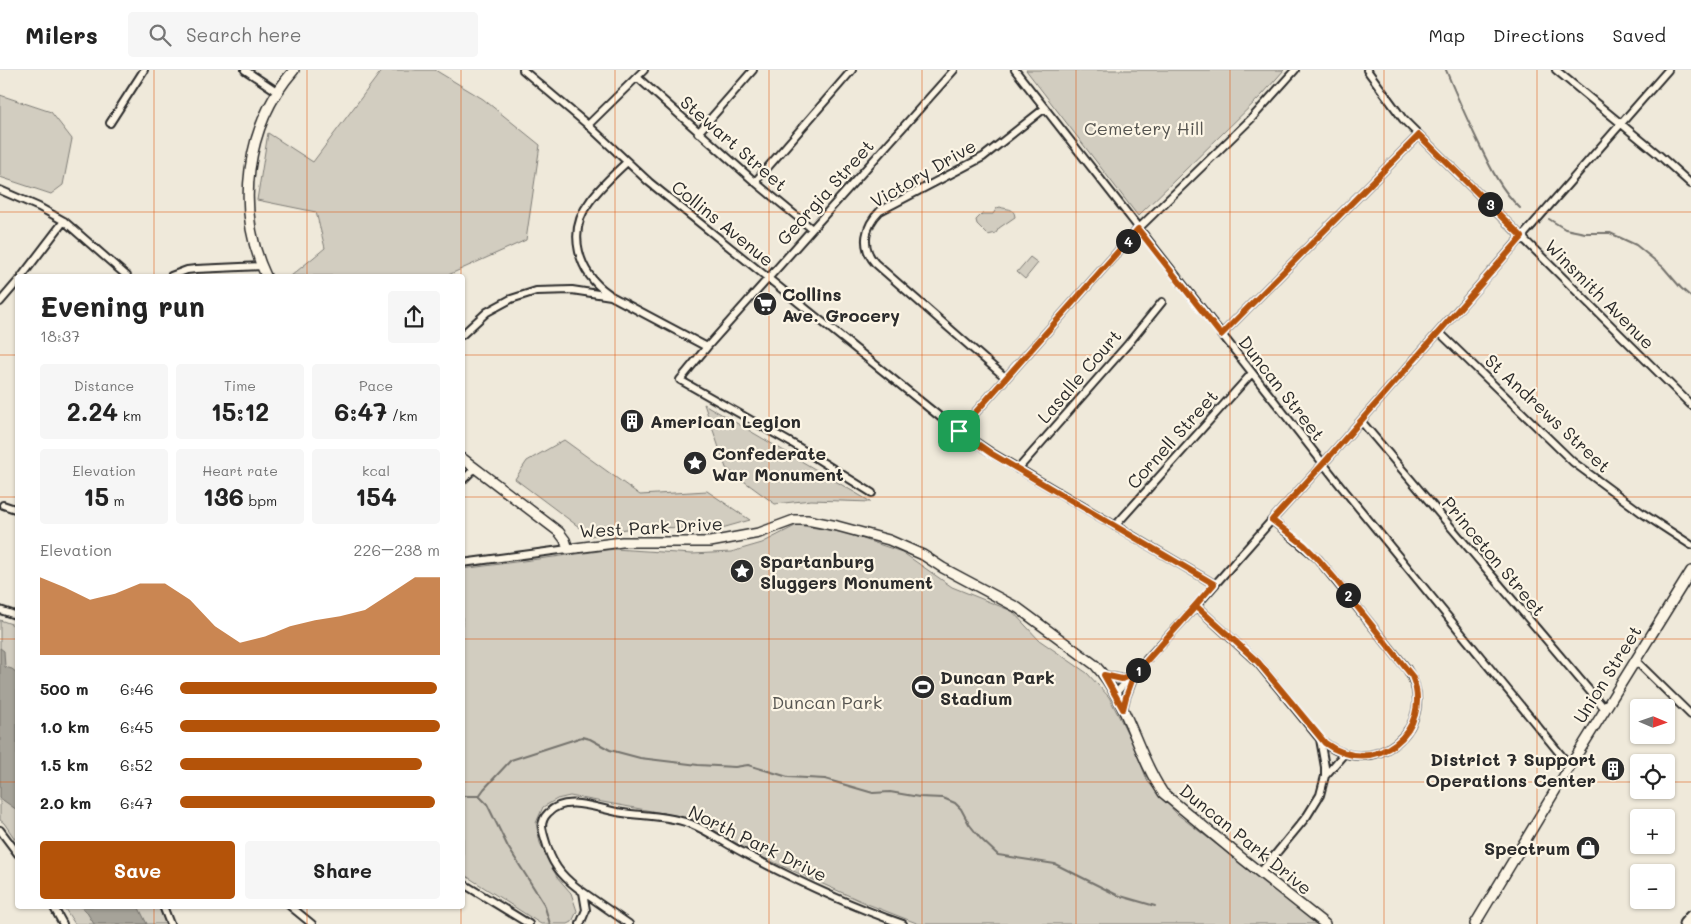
<!DOCTYPE html>
<meta charset="utf-8">
<style>
:root{--surface:#fff;--page:#f6f6f6;--text:#222;--muted:#767676;--line:#e0e0e0;--accent:#b45309}
body{margin:0;font-family:Mali,sans-serif;background:var(--page);color:var(--text);height:100vh;display:flex;flex-direction:column;font-size:19px;white-space:nowrap}
*{box-sizing:border-box;margin:0}
p{font-size:16px;color:var(--muted)}
.icon{flex:none;width:28px;height:28px;fill:none;stroke:currentColor;stroke-width:2;stroke-linecap:round;stroke-linejoin:round}
.map{position:relative;flex:1;overflow:hidden}
.details{position:absolute;left:15px;top:204px;width:450px;height:635px;display:flex;flex-direction:column;background:var(--surface);border-radius:5px;box-shadow:0 1px 4px #0004}
.details>*{flex:none}
.needle{width:32px;rotate:92deg}
.controls{position:absolute;left:1630px;top:629px;display:grid;gap:10px}
.controls a{display:grid;place-items:center;width:45px;height:45px;border-radius:5px;background:var(--surface);box-shadow:0 1px 4px #0004;font-size:25px}
.pin{position:absolute;display:grid;place-items:center;width:42px;height:42px;color:#fff;margin:-21px;border-radius:10px;box-shadow:0 2px 8px #0006}
.km{position:absolute;width:25px;height:25px;margin:-12px;border-radius:50%;background:#222;color:#fff;font-size:14px;line-height:25px;text-align:center}
.round{display:grid;place-items:center;flex:none;width:52px;height:52px;border-radius:5px;background:var(--page)}
.headline{display:flex;align-items:center;justify-content:space-between;height:85px;padding:0 25px}
h1{font-size:28px;font-weight:700;line-height:38px}
.figures{display:grid;grid-template-columns:repeat(3,1fr);gap:8px;height:85px;padding:5px 25px}
.figures div{display:grid;align-content:center;border-radius:5px;background:var(--page);text-align:center}
.figures b{font-size:25px;font-weight:700}
.figures small{font-size:14px;font-weight:400}
.figures p{font-size:14px}
.chart{height:140px;padding:10px 25px}
.chart p{display:flex;justify-content:space-between}
.chart svg{width:100%;height:90px;margin-top:5px;fill:var(--accent);opacity:.7}
.cta{display:flex;gap:10px;margin-top:auto;padding:10px 25px}
.cta a{flex:1;height:58px;border-radius:5px;background:var(--accent);color:#fff;font-size:20px;font-weight:700;line-height:58px;text-align:center}
.cta a+a{background:var(--page);color:var(--text)}
ul{padding:0 25px;list-style:none;font-size:16px}
li{display:grid;grid-template-columns:80px 60px 1fr;align-items:center;height:38px}
li i{height:12px;border-radius:6px;background:var(--accent)}
header{display:flex;align-items:center;gap:30px;box-sizing:border-box;height:70px;padding:0 25px;background:var(--surface);border-bottom:1px solid var(--line)}
header strong{font-size:24px}
nav{display:flex;gap:28px;margin-inline-start:auto;font-size:18px}
.search{width:350px;height:45px;background:var(--page);display:flex;align-items:center;gap:12px;box-sizing:border-box;padding:0 18px;border-radius:5px;color:var(--muted);font-size:19px}
.map>svg:first-child{display:block}
.green{fill:#d2cdc0;stroke:#7e7c76}
.water{fill:#a6a399;stroke:#75736d}
.lines{fill:none;stroke-linecap:round;stroke-linejoin:round}
.stream{stroke:#75736d;stroke-width:2}
.minor-casing{stroke:#2b2b2b;stroke-width:10}
.tertiary-casing{stroke:#2b2b2b;stroke-width:12}
.secondary-casing{stroke:#2b2b2b;stroke-width:12}
.trunk-casing{stroke:#2b2b2b;stroke-width:15}
.minor{stroke:#fcf5e5;stroke-width:6}
.tertiary{stroke:#fcf5e5;stroke-width:9}
.secondary{stroke:#fcf5e5;stroke-width:9}
.trunk{stroke:#fcf5e5;stroke-width:11}
.route-casing{stroke:#fff;stroke-width:10}
.route{stroke:#b45309;stroke-width:6}
.grid{fill:none;stroke:#df570e;stroke-width:1;stroke-opacity:0.55}
.labels{text-anchor:middle;dominant-baseline:central;stroke-width:4.5;stroke-linejoin:round;paint-order:stroke}
.park-label{font-size:18px;fill:#555450;stroke:#fcf5e5}
.street-label{font-size:18px;fill:#2b2b2b;stroke:#fcf5e5}
.poi-label{font-size:18px;font-weight:bold;fill:#2b2b2b;stroke:#fcf5e5;text-anchor:start}
</style>
<header>
<strong>Milers</strong>
<div class="search"><svg class="icon" aria-label="search" viewBox="0 0 24 24"><circle cx="10" cy="10" r="6"/><path d="M15 15l6 6"/></svg>Search here</div>
<nav><a>Map</a><a>Directions</a><a>Saved</a></nav>
</header>
<div class="map">
<svg width="1691" height="854" viewBox="0 0 1691 854">
<rect width="100%" height="100%" fill="#efe9da"/>
<filter id="ink" filterUnits="userSpaceOnUse"><feTurbulence type="fractalNoise" baseFrequency=".02" numOctaves="2"/><feDisplacementMap in="SourceGraphic" scale="10" xChannelSelector="R" yChannelSelector="G"/><feConvolveMatrix kernelMatrix="1 2 1 2 8 2 1 2 1" color-interpolation-filters="sRGB"/></filter>
<g filter="url(#ink)">
<path class="green" d="M382,0H435L483,29L540,75L526,170L446,206H291L325,178L316,142L257,130L268,63L313,92Z
M1026,0H1284L1262,25L1138,146Z
M0,25L51,42L72,69L63,115L51,124L0,107Z
M1000,137C1007,140 1014,137 1015,147L999,158L996,163L988,165L977,154L976,150L982,144H993L997,138Z
M1030,187L1038,193L1025,209L1017,202Z
M704,334L871,432L811,430L775,434L726,398Z
M564,370L640,425L707,421L750,450L715,460L641,456L591,466L515,409L527,391Z
M797,455L842,462L902,482L952,517L1012,541L1039,570L1087,603L1109,627L1132,672L1148,712L1177,744L1319,854H919L870,835L755,784L695,749L570,726L557,729L543,737L536,753L540,773L557,807L571,823L577,841L572,852L568,854H541L463,804L462,499L615,479L692,484L731,482L762,473Z
M0,550L17,556V772L4,753L0,750Z
M63,836H158L166,854H75Z"/>
<path class="water" d="M0,578L4,581L5,597L12,599L17,603V740L0,728Z
M80,836H138L147,854H94L86,841Z"/>
<g class="lines">
<path class="stream" d="M1446,0C1456,25 1467,49 1479,74C1490,97 1501,120 1520,138
M1549,149L1565,159L1585,163H1610L1636,175L1663,197L1681,218L1691,227
M462,726H479L487,734L508,777L544,834L550,854
M479,726L484,719L511,690L582,667L590,669L610,680L640,688L698,695L735,697L748,695L788,707L825,709L873,723L890,722L919,727L943,728L955,733L961,739L969,754L980,768L998,785L1055,794L1117,825L1155,836"/>
<g class="minor-casing">
<path id="minor" d="M245,0L278,22
M523,0L588,55L649,112L950,355L992,383L1214,514
M1015,0L1340,415L1570,696
M1367,0L1403,49L1691,335
M1556,0L1659,85L1691,114
M637,7L755,112L812,159
M110,53L144,0
M588,55L644,0
M698,63L753,0
M755,112L852,0
M0,120L39,137L64,151L127,206
M22,206L64,151
M171,206L187,200L196,199L262,196
M609,224C578,203 566,162 590,131C600,117 614,104 627,92
M0,232L18,211
M1439,262L1573,392L1642,443L1691,475
M462,265L487,242L511,229L536,221L572,220L611,226L707,277
M1221,265L1419,65
M1006,308L875,193C860,176 865,156 880,141L983,87L1045,38
M1361,351L1605,639
M959,361L1138,159L1251,49L1295,0
M1018,399L1128,274L1162,232
M462,411L475,398
M872,423L795,375L680,310L707,277L954,0
M3,435L18,440
M1272,450L1318,489L1407,599C1444,655 1371,716 1320,669
M1115,456L1252,303
M462,493L568,479
M1196,536L1258,593L1320,669L1325,697V706L1320,725L1307,746L1260,803
M0,540L18,546
M1635,590L1691,645
M1104,605L1122,609L1133,605
M1115,624L1196,536L1272,450L1323,394L1668,0
M1123,639L1126,627L1133,609
M1325,706L1344,684
M0,760L18,784
M462,813L529,854
M583,822L629,854
M53,836L63,854
M163,836L170,854
M290,836L312,854
M580,854L586,840L583,822C566,810 554,798 548,779C546,772 543,764 542,757C542,751 544,747 548,743C566,723 600,740 623,743C646,746 669,746 691,754C709,761 726,774 744,783C795,810 848,835 903,854"/>
</g>
<g class="tertiary-casing">
<path id="tertiary" d="M266,206C235,140 245,56 294,0
M462,388L559,462L565,470L568,479L622,472H710L759,463L794,450H807L837,456L889,470L923,485L943,498L1018,538L1095,595C1128,631 1136,683 1163,723L1243,789L1325,854"/>
</g>
<g class="secondary-casing">
<path id="secondary" d="M1475,854L1570,696L1691,501"/>
</g>
<g class="trunk-casing">
<path id="trunk" d="M1685,854L1691,847"/>
</g>
<use href="#minor" class="minor"/>
<use href="#tertiary" class="tertiary"/>
<use href="#secondary" class="secondary"/>
<use href="#trunk" class="trunk"/>
</g>
</g>
<g class="lines" filter="url(#ink)">
<g class="route-casing">
<path id="route" d="M959,361L992,384L1214,514L1134,605L1122,609L1104,605L1123,639L1126,627L1134,605L1196,536L1258,592L1325,673C1374,709 1435,661 1412,606L1336,510L1318,489L1304,475L1272,450L1323,394L1522,167L1419,65L1221,265L1138,159L959,361"/>
</g>
<use href="#route" class="route"/>
</g>
<path class="grid" d="M154,0V206M307,0V206M461,0V206M615,0V854M769,0V854M922,0V854M1076,0V854M1230,0V854M1384,0V854M1537,0V854M0,142H1691M0,285H18M462,285H1691M0,427H18M462,427H1691M0,569H18M462,569H1691M0,712H18M462,712H1639M1666,712H1691M154,836V854M307,836V854M461,836V854"/>
<defs>
<g id="supermarket-disc" transform="scale(1.25)"><circle r="9.5" fill="#2b2b2b" stroke="#fcf5e5"/><path d="M-6-5.5h2.5l.6 2H6L4.5 2H-2.5L-4.4-4H-6ZM-1.5 3.2a1.3 1.3 0 1 0 .1 0ZM3 3.2a1.3 1.3 0 1 0 .1 0Z" fill="#fff"/></g>
<g id="building-disc" transform="scale(1.25)"><circle r="9.5" fill="#2b2b2b" stroke="#fcf5e5"/><path d="M-4-6H4V6H1V3H-1V6H-4ZM-2.5-4.3h1.7v1.8h-1.7ZM.8-4.3h1.7v1.8H.8ZM-2.5-1h1.7V.8h-1.7ZM.8-1h1.7V.8H.8Z" fill="#fff"/></g>
<g id="sight-disc" transform="scale(1.25)"><circle r="9.5" fill="#2b2b2b" stroke="#fcf5e5"/><path d="M0-6L1.8-2.2L6-1.7L2.9 1.2L3.7 5.4L0 3.3L-3.7 5.4L-2.9 1.2L-6-1.7L-1.8-2.2Z" fill="#fff"/></g>
<g id="stadium-disc" transform="scale(1.25)"><circle r="9.5" fill="#2b2b2b" stroke="#fcf5e5"/><path d="M0-5a6.5 5 0 1 0 0 10a6.5 5 0 1 0 0-10ZM-3.5-1.8h7v3.6h-7Z" fill="#fff"/></g>
<g id="shop-disc" transform="scale(1.25)"><circle r="9.5" fill="#2b2b2b" stroke="#fcf5e5"/><path d="M-5-2.5h2.3a2.7 3.5 0 0 1 5.4 0H5L5.5 6h-11ZM-1.5-2.5h3a1.5 2.3 0 0 0-3 0Z" fill="#fff"/></g>
</defs>
<g fill-rule="evenodd">
<use href="#supermarket-disc" x="765" y="234"/>
<use href="#building-disc" x="632" y="351"/>
<use href="#sight-disc" x="695" y="393"/>
<use href="#sight-disc" x="742" y="501"/>
<use href="#stadium-disc" x="923" y="617"/>
<use href="#building-disc" x="1613" y="699"/>
<use href="#shop-disc" x="1588" y="778"/>
</g>
<g class="labels">
<g class="park-label">
<text x="1144" y="58">Cemetery Hill</text>
<text x="827" y="632">Duncan Park</text>
</g>
<g class="street-label">
<text transform="translate(734 73) rotate(41)">Stewart Street</text>
<text transform="translate(923 103) rotate(-30)">Victory Drive</text>
<text transform="translate(825 122) rotate(-48)">Georgia Street</text>
<text transform="translate(723 153) rotate(39)">Collins Avenue</text>
<text transform="translate(1600 224) rotate(45)">Winsmith Avenue</text>
<text transform="translate(1079 306) rotate(-49)">Lasalle Court</text>
<text transform="translate(1282 318) rotate(52)">Duncan Street</text>
<text transform="translate(1548 343) rotate(43)">St Andrews Street</text>
<text transform="translate(1172 369) rotate(-48)">Cornell Street</text>
<text transform="translate(651 457) rotate(-3)">West Park Drive</text>
<text transform="translate(1494 486) rotate(50)">Princeton Street</text>
<text transform="translate(1607 604) rotate(-58)">Union Street</text>
<text transform="translate(1246 769) rotate(39)">Duncan Park Drive</text>
<text transform="translate(758 773) rotate(26)">North Park Drive</text>
</g>
<g class="poi-label">
<text x="782" y="224">Collins<tspan x="782" dy="21">Ave. Grocery</tspan></text>
<text x="650" y="351">American Legion</text>
<text x="712" y="383">Confederate<tspan x="712" dy="21">War Monument</tspan></text>
<text x="760" y="491">Spartanburg<tspan x="760" dy="21">Sluggers Monument</tspan></text>
<text x="940" y="607">Duncan Park<tspan x="940" dy="21">Stadium</tspan></text>
<text x="1596" y="689" text-anchor="end">District 7 Support<tspan x="1596" dy="21">Operations Center</tspan></text>
<text x="1570" y="778" text-anchor="end">Spectrum</text>
</g>
</g>
</svg>
<div class="controls">
<a><svg class="needle" viewBox="-14 -14 28 28"><path d="M0-13l5 13h-10z" fill="#e53935"/><path d="M0 13l5-13h-10z" fill="#767676"/></svg></a>
<a><svg class="icon" aria-label="locate" viewBox="0 0 24 24"><circle cx="12" cy="12" r="6"/><path d="M12 2v4M12 18v4M2 12h4M18 12h4"/></svg></a>
<a>+</a>
<a>−</a>
</div>
<div class="pin" style="left:959px;top:361px;background:#1e9e55"><svg class="icon" aria-label="arrive" viewBox="0 0 24 24"><path d="M6 21V4h12l-3 4 3 4H6"/></svg></div>
<b class="km" style="left:1138px;top:600px">1</b>
<b class="km" style="left:1348px;top:525px">2</b>
<b class="km" style="left:1490px;top:134px">3</b>
<b class="km" style="left:1128px;top:171px">4</b>
<section class="details">
<div class="headline"><div><h1>Evening run</h1><p>18:37</p></div><a class="round"><svg class="icon" aria-label="share" viewBox="0 0 24 24"><path d="M12 15V3M7 8l5-5 5 5M5 13v7h14v-7"/></svg></a></div>
<div class="figures">
<div><p>Distance</p><b>2.24<small> km</small></b></div>
<div><p>Time</p><b>15:12</b></div>
<div><p>Pace</p><b>6:47<small> /km</small></b></div>
</div>
<div class="figures">
<div><p>Elevation</p><b>15<small> m</small></b></div>
<div><p>Heart rate</p><b>136<small> bpm</small></b></div>
<div><p>kcal</p><b>154</b></div>
</div>
<div class="chart"><p><span>Elevation</span>226–238 m</p>
<svg viewBox="0 0 160 44" preserveAspectRatio="none"><path d="M0 44V6L10 11L20 17L30 14L40 9L50 9L60 17L70 30L80 38L90 35L100 30L110 27L120 25L130 22L140 14L150 6L160 6V44z"/></svg>
</div>
<ul>
<li><b>500 m</b>6:46<i style="width:99%"></i></li>
<li><b>1.0 km</b>6:45<i style="width:100%"></i></li>
<li><b>1.5 km</b>6:52<i style="width:93%"></i></li>
<li><b>2.0 km</b>6:47<i style="width:98%"></i></li>
</ul>
<div class="cta"><a>Save</a><a>Share</a></div>
</section>
</div>
